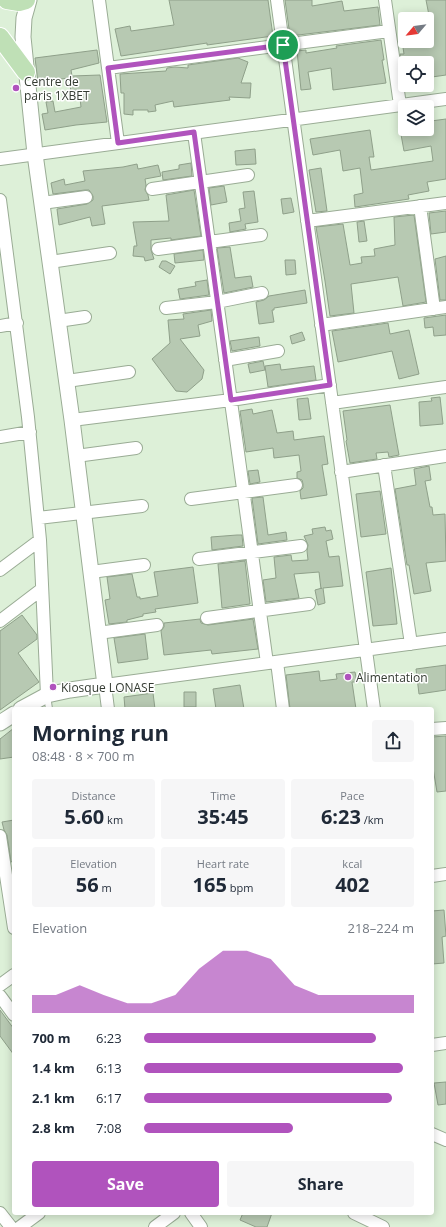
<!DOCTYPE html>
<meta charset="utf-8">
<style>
:root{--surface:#fff;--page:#f6f6f7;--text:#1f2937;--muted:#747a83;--accent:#b053bd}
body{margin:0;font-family:"Open Sans",sans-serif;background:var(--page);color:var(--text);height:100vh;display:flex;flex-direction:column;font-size:15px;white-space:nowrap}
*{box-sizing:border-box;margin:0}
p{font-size:13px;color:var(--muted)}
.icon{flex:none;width:22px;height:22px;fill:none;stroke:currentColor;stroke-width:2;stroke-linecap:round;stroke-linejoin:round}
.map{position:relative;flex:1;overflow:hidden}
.details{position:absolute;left:12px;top:707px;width:422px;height:508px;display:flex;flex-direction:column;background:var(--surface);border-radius:4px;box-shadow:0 2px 10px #0003}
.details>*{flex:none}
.needle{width:26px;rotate:241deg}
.tools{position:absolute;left:398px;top:12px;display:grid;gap:8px}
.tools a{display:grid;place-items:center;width:36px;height:36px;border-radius:4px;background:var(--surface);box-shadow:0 2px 10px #0003;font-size:20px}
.pin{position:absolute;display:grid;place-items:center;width:34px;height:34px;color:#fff;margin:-17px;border:2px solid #fff;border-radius:50%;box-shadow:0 1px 4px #0007}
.round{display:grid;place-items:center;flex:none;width:42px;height:42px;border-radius:4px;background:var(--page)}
.head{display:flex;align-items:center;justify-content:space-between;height:68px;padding:0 20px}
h1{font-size:22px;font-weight:700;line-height:30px}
.metrics{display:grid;grid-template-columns:repeat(3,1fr);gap:6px;height:68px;padding:4px 20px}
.metrics div{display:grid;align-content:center;border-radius:4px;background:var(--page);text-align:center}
.metrics b{font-size:20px;font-weight:700}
.metrics small{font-size:11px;font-weight:400}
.metrics p{font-size:11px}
.chart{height:112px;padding:8px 20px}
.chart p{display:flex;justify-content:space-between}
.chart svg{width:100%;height:72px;margin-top:4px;fill:var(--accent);opacity:.7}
.cta{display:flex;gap:8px;margin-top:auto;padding:8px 20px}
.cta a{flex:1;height:46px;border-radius:4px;background:var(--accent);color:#fff;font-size:16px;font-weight:700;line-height:46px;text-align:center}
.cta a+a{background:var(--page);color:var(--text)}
ul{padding:0 20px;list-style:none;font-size:13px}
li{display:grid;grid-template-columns:64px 48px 1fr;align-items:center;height:30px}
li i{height:10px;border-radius:5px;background:var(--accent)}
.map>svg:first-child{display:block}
.building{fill:#b7c9b2;stroke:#8fa08a}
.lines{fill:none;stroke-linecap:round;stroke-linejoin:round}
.service-casing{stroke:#9aac95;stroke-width:8}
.minor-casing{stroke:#9aac95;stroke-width:14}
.tertiary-casing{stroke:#9aac95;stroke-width:17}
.primary-casing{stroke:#fff;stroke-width:20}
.service{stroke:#fff;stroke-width:6}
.minor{stroke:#fff;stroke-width:12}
.tertiary{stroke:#fff;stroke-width:15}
.primary{stroke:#bfe0b6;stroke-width:18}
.route-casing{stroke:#fff;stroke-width:8}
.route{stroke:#b053bd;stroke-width:5}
.poi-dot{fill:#b053bd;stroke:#fff;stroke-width:1.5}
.labels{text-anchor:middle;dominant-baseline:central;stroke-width:3;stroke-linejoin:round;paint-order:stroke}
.poi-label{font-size:12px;fill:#343b32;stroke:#fff;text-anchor:start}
</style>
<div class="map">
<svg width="446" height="1227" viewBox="0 0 446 1227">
<rect width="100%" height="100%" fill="#ddf0d8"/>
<path class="building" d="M169,0H268L273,36L207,45V43L121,56L115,29L130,26L131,31L174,25Z
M285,0H312V6L342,1L344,11L378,7L380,25L290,36Z
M426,0H446V75L432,77L431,75L427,76V63H402L400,54H404L402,41H427V36H433Z
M381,40L384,60H382L386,83L333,90L331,68L308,72L311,89L301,90L297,51L306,50V53L337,48L336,46Z
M97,50L99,63L71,70L72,76L100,75L107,122L76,125L45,130L42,114L48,113L46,102L53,101L55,112L81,107L79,90L71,92L69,78L38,82L35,58Z
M238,58L248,62L241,83H251L250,98L229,97L230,100L174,107L173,101L155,105L156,111L148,112V110H133V115L124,114V93H121L120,74L166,71L167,68L175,67L188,68V65Z
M446,119V179L427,182L429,191L408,195L409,199L355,207L354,195L363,193L360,168L343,171L340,150L313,155L310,139L370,130L374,157H369L371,170L433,161L431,146L404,151L400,129H432L431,121Z
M255,149L256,164L236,165L235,151Z
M191,163L192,176L163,180L162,172L179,169V165Z
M137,164L138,169L158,165L161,176L145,179L146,185L145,190L148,195L149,200L102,206L105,224L92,226L90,217L59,225L57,209L87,204L93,200V196L89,190H85L53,194L51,183L64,179L65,185L85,181L83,171L123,167Z
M321,168L327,211L316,212L309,170Z
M224,186L227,202L211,205L209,188Z
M194,190L201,236L171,240V238L151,240V250L154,259L145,261L144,257L133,256L134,246H137L133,222L169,221L166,195Z
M254,191L258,222L245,224L246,229L230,232L229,223L241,221L239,209L245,208L243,192Z
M291,198L294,212L283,214L281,199Z
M446,211V232L431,234L429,213Z
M414,215L426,302L403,306L398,277L351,284L354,313L330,316L325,281L316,227L343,224L350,265L362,263L361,257L375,256L374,249L395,245L394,217Z
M364,221L367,241L359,242L357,222Z
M230,247L235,278L251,276L253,287L224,293L217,248Z
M203,250L204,260L175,263L174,254Z
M446,256V300H440L435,259Z
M285,260H295L296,274L286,275Z
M162,261H166L175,266L170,274L159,267Z
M207,280L209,295L180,299L178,289L196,286L195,282Z
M305,290L307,303L274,308V310H272L274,322L259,324L256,302L264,300L269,296Z
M211,310L212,321L198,325L200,336L180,339L204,370L202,379L187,392L176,391L152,359L170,343L168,320L184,319L183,314Z
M446,315V335L434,336L433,327L425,328L424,318Z
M388,323L390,334L409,330L419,374L399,379L392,351L338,362L332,331Z
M302,332L305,340L292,344L290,336Z
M259,337L260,346L232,351L230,341Z
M263,361L265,370L250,373L248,364Z
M280,364L281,370L314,366L316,380L268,387L265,366Z
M440,397L443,424L420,426L419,402L432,401L431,398Z
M308,398L311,419L299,420L297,399Z
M390,405L399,455L389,457L388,452L376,453L377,459L350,463L346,441L347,440L343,411Z
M252,409L253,414L272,410L277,433L293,431L294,440L324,436L328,464L322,465L327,495L301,499L300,491L303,488V484L302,480L297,478V472L301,471L299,455L274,458L273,448L246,452L240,411Z
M429,466L431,480L425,481L430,507H432L433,515L445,514L446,561L426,563L431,591L414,594L409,565H407L395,489L416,485L414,469Z
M258,470L260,482L250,484L248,471Z
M380,491L386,534L361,537L356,494Z
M263,497L268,535L286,532L287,540L258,544L252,498Z
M325,527L326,531L331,530L333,539L326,541L329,557L339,556L343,586L323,588L325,603L318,605L315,590L322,588L321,589L319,572L294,574L299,598L266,602L263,580L276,578L274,557L291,555L292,561L308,560L307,551L308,545L304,536L313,534L312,529Z
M237,535H242L243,546L212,550L211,537Z
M245,561L250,604L222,608L218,564Z
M193,567L198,603L155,609L156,612L143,614V616L127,620V622L109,624L105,600L110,599L107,577L132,574L137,597H140V599L158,596L154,572Z
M391,568L397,624L373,626L366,572Z
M22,615L37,635V639L18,653L39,682L0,710V631Z
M200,619L201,623L208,625L253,619L258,649L212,654L211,650L164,655L161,631L164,627V623Z
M145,634L148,659L118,663L114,638Z
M446,665V690L419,694L416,669Z
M319,671L320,681L337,679L336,674L355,672L357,682H352L356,709H290L286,675Z
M240,685L244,709H216L213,689Z
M184,692H196V707H184Z
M153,693L155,709H125L124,697Z
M14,728V757L0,759V739Z
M446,736V791L437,792L433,768L432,737Z
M14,820V861L11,862L7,835L4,830L2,822Z
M444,910L446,936L442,937L444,963L432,964V911Z
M0,1010L14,1029V1055L0,1036Z
M446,1082V1104L438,1105L434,1083Z
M243,1213H272L267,1227H256L240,1220Z"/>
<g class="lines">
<g class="service-casing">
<path id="service" d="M47,695L49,709"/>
</g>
<g class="minor-casing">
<path id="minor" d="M99,0L118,143
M277,0L374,709
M385,0L400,105
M108,68L389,31
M194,133L267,663
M0,159L446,99
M152,189L248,175
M0,200L28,417L40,540L47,695
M42,203L86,197
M420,206L434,309
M307,221L446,203
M158,249L261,235
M50,262L110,253
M166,308L217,302L262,293
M58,321L85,317
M321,325L446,307
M0,326L17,323
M225,360L278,351
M67,381L129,372
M332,403L446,387
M72,420L231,400L330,385
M0,437L30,432
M76,456L136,448
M384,465L411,644
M341,472L446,456
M191,499L296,485
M38,518L142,506
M199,559L301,546
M0,570L40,540
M91,572L144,565
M207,618L309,604
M0,621L42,589
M98,633L157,625
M277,662L283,709
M108,709L105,685L446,639
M432,729L446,728
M0,836L14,928
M432,876L446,874
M0,985L14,975
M0,996L14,1015
M432,1045L446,1043
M432,1134L446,1140
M0,1213L11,1227
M191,1213L201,1227
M354,1213L383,1227
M20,1227L39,1213
M155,1227L174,1213"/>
</g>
<g class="tertiary-casing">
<path id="tertiary" d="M21,709L47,695L70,690L105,685L72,420L35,154L23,37L24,18L29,0
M0,723L14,714"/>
</g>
<g class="primary-casing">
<path id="primary" d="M7,0L19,2L26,0
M0,37L26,72"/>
</g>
<use href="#service" class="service"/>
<use href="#minor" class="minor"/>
<use href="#tertiary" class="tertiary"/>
<use href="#primary" class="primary"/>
</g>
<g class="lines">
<g class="route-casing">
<path id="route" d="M283,45L330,385L231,400L194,132L118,143L108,68Z"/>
</g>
<use href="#route" class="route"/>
</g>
<g class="poi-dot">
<circle cx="16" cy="88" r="4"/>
<circle cx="348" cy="677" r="4"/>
<circle cx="53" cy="687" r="4"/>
</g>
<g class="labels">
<g class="poi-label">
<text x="24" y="81">Centre de<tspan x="24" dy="14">paris 1XBET</tspan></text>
<text x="356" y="677">Alimentation</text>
<text x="61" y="687">Kiosque LONASE</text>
</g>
</g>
</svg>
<div class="tools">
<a><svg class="needle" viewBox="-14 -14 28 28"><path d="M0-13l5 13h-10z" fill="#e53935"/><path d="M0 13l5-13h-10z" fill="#747a83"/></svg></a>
<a><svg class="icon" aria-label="locate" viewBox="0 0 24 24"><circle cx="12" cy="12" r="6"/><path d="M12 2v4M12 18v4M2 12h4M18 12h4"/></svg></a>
<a><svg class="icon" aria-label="layers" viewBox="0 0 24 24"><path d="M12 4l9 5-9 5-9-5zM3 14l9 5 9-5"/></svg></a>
</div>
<div class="pin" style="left:283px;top:45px;background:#1e9e55"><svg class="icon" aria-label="arrive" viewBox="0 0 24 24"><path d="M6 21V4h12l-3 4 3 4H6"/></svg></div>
<section class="details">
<div class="head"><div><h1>Morning run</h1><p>08:48 · 8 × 700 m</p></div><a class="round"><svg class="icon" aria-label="share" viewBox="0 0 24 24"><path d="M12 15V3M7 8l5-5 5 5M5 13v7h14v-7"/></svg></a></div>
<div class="metrics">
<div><p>Distance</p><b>5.60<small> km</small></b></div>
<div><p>Time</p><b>35:45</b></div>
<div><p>Pace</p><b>6:23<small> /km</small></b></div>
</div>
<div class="metrics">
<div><p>Elevation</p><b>56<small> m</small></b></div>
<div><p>Heart rate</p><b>165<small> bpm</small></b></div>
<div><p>kcal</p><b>402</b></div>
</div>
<div class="chart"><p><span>Elevation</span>218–224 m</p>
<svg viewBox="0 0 160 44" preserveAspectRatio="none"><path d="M0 44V33L10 33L20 27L30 33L40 38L50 38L60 33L70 17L80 6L90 6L100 11L110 27L120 33L130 33L140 33L150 33L160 33V44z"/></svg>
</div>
<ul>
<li><b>700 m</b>6:23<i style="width:86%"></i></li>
<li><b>1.4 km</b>6:13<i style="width:96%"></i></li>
<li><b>2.1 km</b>6:17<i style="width:92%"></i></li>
<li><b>2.8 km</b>7:08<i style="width:55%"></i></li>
</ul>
<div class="cta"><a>Save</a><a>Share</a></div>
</section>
</div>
